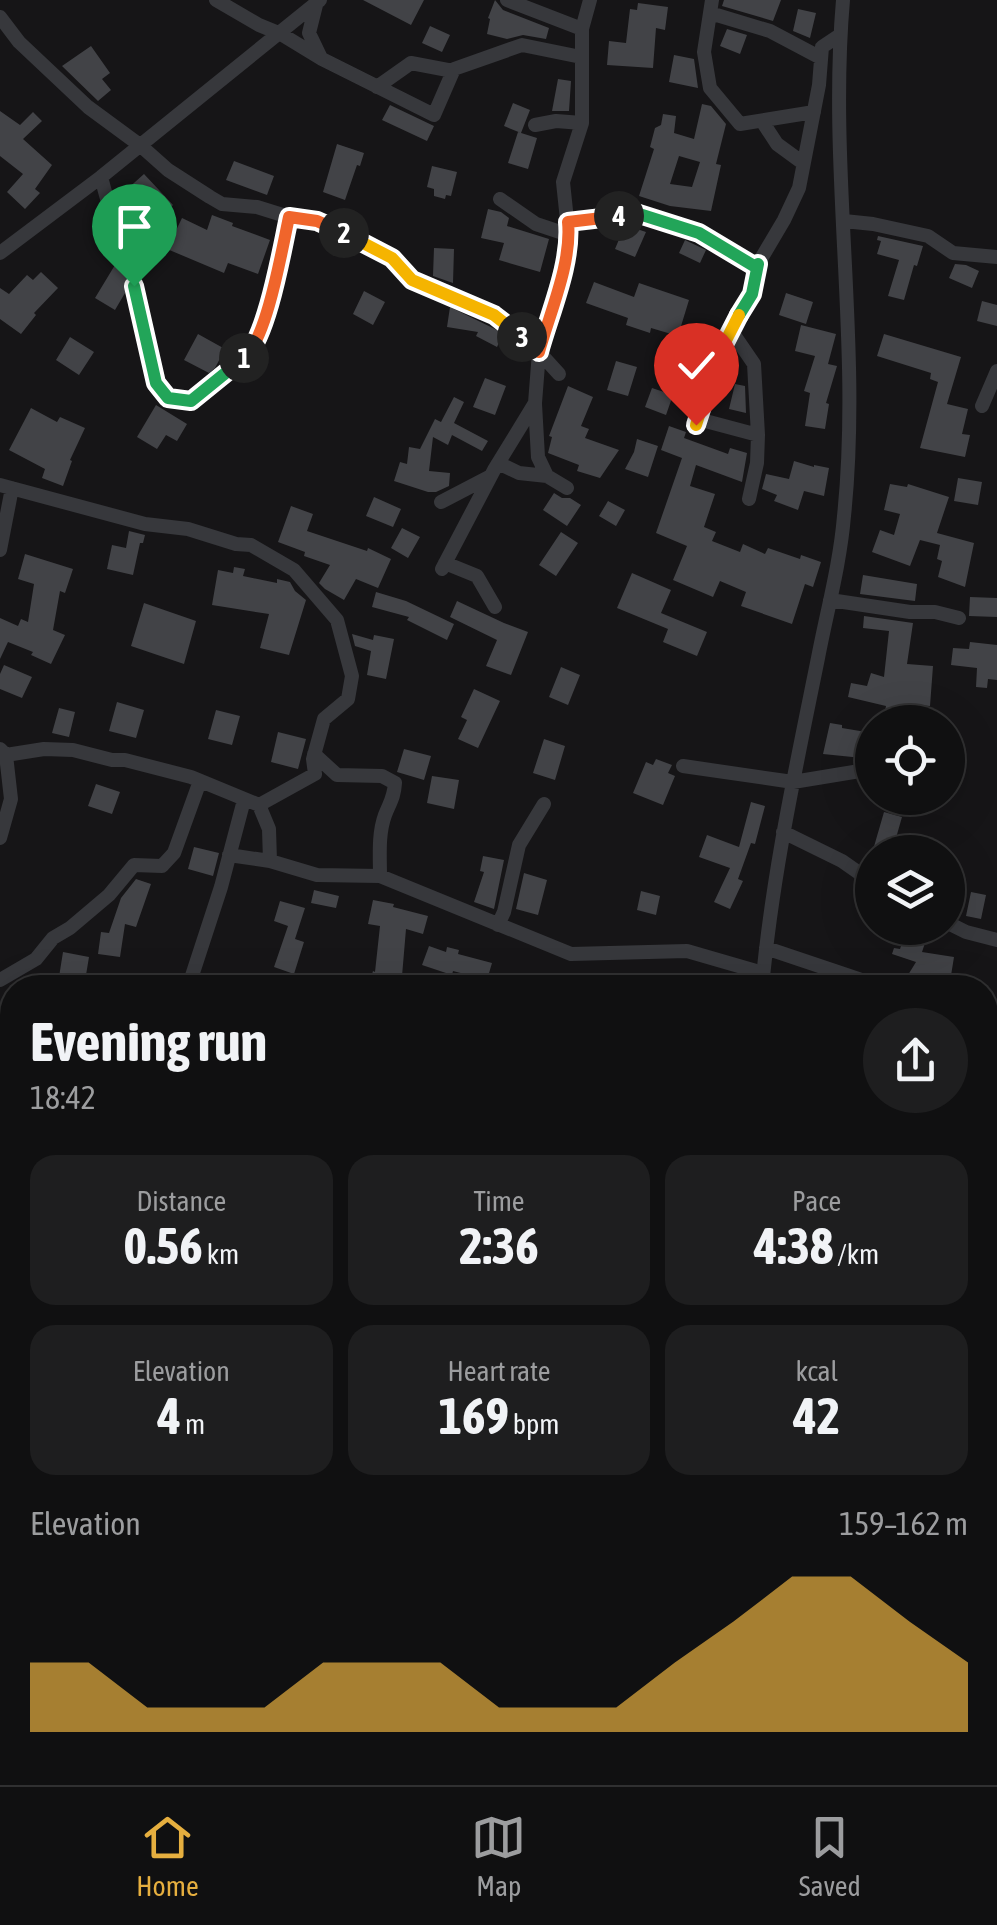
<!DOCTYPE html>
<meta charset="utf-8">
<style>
:root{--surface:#101011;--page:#1e1e1f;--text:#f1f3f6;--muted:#9c9d9f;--line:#303031;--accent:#e6af3f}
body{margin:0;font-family:"Asap Condensed",sans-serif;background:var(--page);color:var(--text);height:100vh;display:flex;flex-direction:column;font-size:38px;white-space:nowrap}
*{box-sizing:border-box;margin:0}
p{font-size:32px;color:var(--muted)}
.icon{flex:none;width:55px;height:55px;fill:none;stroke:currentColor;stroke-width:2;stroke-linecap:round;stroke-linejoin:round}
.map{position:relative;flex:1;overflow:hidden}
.panel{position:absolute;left:0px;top:975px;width:998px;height:810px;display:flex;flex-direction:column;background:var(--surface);border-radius:40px 40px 0 0;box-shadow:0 10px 40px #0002,0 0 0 2px var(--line)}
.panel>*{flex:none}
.tools{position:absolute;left:855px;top:705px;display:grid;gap:20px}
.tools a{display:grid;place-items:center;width:110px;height:110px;border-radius:50%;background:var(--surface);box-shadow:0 10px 40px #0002,0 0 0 2px var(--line);font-size:50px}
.pin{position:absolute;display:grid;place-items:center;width:85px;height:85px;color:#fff;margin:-102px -42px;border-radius:50% 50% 50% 0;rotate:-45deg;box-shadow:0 0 10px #0007}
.pin .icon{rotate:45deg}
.km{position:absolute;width:50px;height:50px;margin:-25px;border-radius:50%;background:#222;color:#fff;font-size:28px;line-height:50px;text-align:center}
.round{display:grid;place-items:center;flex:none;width:105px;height:105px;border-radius:52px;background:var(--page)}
.summary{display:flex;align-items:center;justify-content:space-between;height:170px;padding:0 30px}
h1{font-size:55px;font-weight:700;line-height:75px}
.figures{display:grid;grid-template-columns:repeat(3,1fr);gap:15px;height:170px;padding:10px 30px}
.figures div{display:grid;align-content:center;border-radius:25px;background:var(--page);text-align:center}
.figures b{font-size:50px;font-weight:700}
.figures small{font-size:28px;font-weight:400}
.figures p{font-size:28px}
.chart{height:280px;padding:20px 30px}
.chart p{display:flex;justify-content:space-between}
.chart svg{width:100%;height:180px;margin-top:10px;fill:var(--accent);opacity:.7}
.tab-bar{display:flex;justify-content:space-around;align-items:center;height:140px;border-top:2px solid var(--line);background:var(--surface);font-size:28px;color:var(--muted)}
.tab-bar a{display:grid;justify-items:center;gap:5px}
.tab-bar .selected{color:var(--accent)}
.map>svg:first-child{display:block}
.building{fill:#424347;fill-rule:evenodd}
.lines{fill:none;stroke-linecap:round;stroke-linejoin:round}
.minor{stroke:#37383c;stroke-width:14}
.split-1-casing{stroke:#fff;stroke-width:20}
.split-2-casing{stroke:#fff;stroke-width:20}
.split-3-casing{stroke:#fff;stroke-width:20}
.split-4-casing{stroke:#fff;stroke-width:20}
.split-5-casing{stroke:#fff;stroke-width:20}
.split-6-casing{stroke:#fff;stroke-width:20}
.split-1{stroke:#22a559;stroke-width:12}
.split-2{stroke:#f0652b;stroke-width:12}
.split-3{stroke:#f5b400;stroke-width:12}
.split-4{stroke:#f0652b;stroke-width:12}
.split-5{stroke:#22a559;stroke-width:12}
.split-6{stroke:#f5b400;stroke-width:12}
</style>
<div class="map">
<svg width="997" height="1785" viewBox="0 0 997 1785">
<rect width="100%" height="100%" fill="#161517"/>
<path class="building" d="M363,0H424L411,25Z
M495,0L503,10L549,28L546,39L523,35L507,39L487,34L490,19L488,18Z
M724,0H781L773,21L722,6Z
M638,3L668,7L665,30L656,28L653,68L607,65L609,41L626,43L630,9L637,10Z
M798,9L816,13L810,38L793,31Z
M430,26L450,35L442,52L422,43Z
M727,29L747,35L740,54L720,46Z
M91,46L110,73L102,79L111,90L98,101L62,66Z
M674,55L694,59L698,88L669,82Z
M558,79L571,81L569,111H552Z
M513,103L530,110L521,133L504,126Z
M702,104L711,106L726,124L716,164L721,165L711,211L670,206L639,196L654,149L650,147L655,128L661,125L663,114L676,116L674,133L694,139ZM679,156L700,162L692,187L670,184Z
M390,105L434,126L427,141L382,120Z
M0,111L20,125L33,112L42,121L23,139L52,165L35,189L40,193L25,209L7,192L23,174L0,156Z
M518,132L537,138L528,169L508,163Z
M337,144L364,153L360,166L357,165L345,200L323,192Z
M234,161L274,176L267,195L226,180Z
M432,166L457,172L451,196L446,195L445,199L434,196V189L427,187Z
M144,174L173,205L155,222L125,191Z
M488,209L501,212L509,218L507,226L549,239L540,272L499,260L504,243L481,238Z
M212,215L233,223L232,226L270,240L258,274L228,263L224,273L167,249L182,218L207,230Z
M625,225L646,232L635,257L615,249Z
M878,236L923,246L917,266L914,265L904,300L888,296L899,260L877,254L881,241L877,240Z
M685,240L706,250L700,263L679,253Z
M434,248L454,249L453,283L433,276Z
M118,260H123L139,270L135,277L129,279L125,283V293L115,310L95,298Z
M955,264L966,265L979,271L972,288L949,278Z
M41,272L58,288L34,313L36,315L21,334L0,319V288L9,294L27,275L33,280Z
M594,282L634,297L639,283L689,300L678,336L651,328L650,333L626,325L628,318L586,303Z
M364,291L385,302L373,325L353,314Z
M786,293L813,302L806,324L779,315Z
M982,301L997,305V326L977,321Z
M450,307L499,331L503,334L497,347L476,336L478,332L447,327Z
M801,325L836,334L828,364L837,366L826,403L829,404L825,429L805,426L810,393L804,391L815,356L795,351Z
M198,334L225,349L215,368L209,373L184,360Z
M884,334L961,357L947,404L968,409L962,434L970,435L965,457L920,448L938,382L930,379L931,373L877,356Z
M70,337L94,352L79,375L56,360Z
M616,361L637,367L628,396L607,390Z
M485,378L506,386L495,415L473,407Z
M735,384L745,386L746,413L729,409Z
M568,386L593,397L581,426L589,429L585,438L619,450L600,478L577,471L579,465L548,453L552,437L549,436Z
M652,388L673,395L666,415L645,407Z
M454,397L464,402L454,423L488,441L482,451L452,435L448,445L433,437L429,471L450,473L449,486L436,492H428L394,481L400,462L407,464L409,447L420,449L435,419L441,422Z
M156,405L187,424L177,441L166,435L157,449L137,437Z
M31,408L57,422L60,417L85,428L70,460L72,461L63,486L42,478L45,469L9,450Z
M669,426L686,432L684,438L728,454L730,448L747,453L742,482L696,465L690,486L715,494L704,527L716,532L712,541L740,552L743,544L765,554L768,548L800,559L801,555L821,562L813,587L805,584L792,624L741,606L746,592L720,581L713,597L673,580L687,546L656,533L682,458L661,450Z
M637,439L658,446L648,477L625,469L634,452Z
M794,461L814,467V465L829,468L824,496L804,491L798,510L774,501L777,495L762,489L766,474L789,479Z
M958,478L982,482L978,505L954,501Z
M890,484L907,487L908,484L949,497L937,533L974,543L965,587L938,577L942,561L937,559L940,545L920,540L910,566L872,552L880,530L894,535L900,514L884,510Z
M554,493L562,498H570L581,505L567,526L543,510Z
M374,497L401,509L393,527L366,516Z
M608,501L625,510L616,526L599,516Z
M291,506L313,514L307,531L367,551L368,548L391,559L378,588L356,579L344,600L325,589L319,583L330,565L304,556L305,552L278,542Z
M402,528L420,537L408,558L391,548Z
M129,531L145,535L143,543H140L133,575L107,569L112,545L126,548Z
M561,532L578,543L556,576L539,565Z
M25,554L73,569L65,593L60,591L53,630L65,635L51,664L31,655L33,652L8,642L0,659V618L18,626L21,619L28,622L34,584L18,579Z
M234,567L245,569L243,576L277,583V579L290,582L295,591L306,600L289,655L260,648L269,614L212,605L218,570L233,573Z
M632,573L671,590L661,613L707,632L697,656L663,642L668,629L617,608Z
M863,575L917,584L915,601L860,594Z
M376,592L406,601L454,624L447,640L407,620L409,617L372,607Z
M970,597L997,598V617L969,616Z
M457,601L504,623L528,632L511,675L486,666L497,640L450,617Z
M144,603L196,621L184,664L131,646Z
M864,616L913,623L907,664L933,666L930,706L900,704L896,720L884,717L886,706L848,697L851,683L867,686L871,673L884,677L889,631L863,628Z
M352,634L373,640L374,635L394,639L386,679L367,675L371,651L355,646Z
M970,642L997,645V680L988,679L987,688L976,687L977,668L951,665L953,648L969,649Z
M4,665L32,677L22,698L0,689V674Z
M561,667L580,675L568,705L549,697Z
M474,689L500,701L478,748L458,739L467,720L461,717Z
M117,702L144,710L136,738L109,731Z
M59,708L75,712L69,737L52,733Z
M216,710L240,716L232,745L208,739Z
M830,723L842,725V728L872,733V759L823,754Z
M278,732L306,739L298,769L271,762Z
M544,739L565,746L555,780L533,773Z
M404,749L431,756L424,780L397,772Z
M656,759L672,765L668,773L675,776L663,805L633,793L646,762L653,765Z
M432,776L459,780L454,809L427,803Z
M96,784L120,792L112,814L88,806Z
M751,802L765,806L755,844L751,843L738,879L743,881L730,909L714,902L730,868L699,857L707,835L739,847Z
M884,812L902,817L892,852L873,850Z
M194,847L219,853L213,876L188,869Z
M483,856L504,860L494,909L474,902L484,872L480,871Z
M524,873L547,880L538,915L516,909Z
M136,879L151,884L136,927L125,924L120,957L98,954L101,932L109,933L121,898Z
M314,890L339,896L336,908L311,903Z
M641,891L660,896L656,915L637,910Z
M971,892L986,895L981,919L966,916Z
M373,900L394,904L393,907L428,916L423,934L406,929L401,988H368L373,971L375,972L380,926L368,924Z
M280,901L305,908L295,939L304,942L294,974L274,967L288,926L274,921Z
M907,928L928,934L922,952L954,957L949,988H900L916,962L892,954L894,948L900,949Z
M429,946L446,952L447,947L459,950L458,954L492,963L487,980L453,971L452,975L422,965Z
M63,952L89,957L85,981L59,977Z
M996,1187L997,1221L986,1250L985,1216Z"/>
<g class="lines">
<path class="minor" d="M216,0L259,25L281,34L322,59L434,115L454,69L522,45L581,57
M507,0L582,29
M712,0L704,52L710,88L740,124L814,112
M316,5L309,33L321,58
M710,13L770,31L821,58
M0,17L19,42L88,107L141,146L168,170L210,197L222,204L257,207L289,217L317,221L334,228L392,258L412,280L437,289L505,322L539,352L559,374
M377,87L411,63L453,71
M762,121L777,144L803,163
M535,125L556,121L582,123
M101,177L121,250
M500,199L536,224L569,235
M844,221L873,224L928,236L953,253L997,257
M567,222L635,213L699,233L754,266L758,264
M0,253L101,177L320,0
M135,287L156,383L168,397L191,401L252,352L273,294L289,217
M730,329L754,364L758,435L757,463L749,499
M535,404L538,457L547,476L567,488
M982,406L997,371
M698,419L758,435
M696,425L717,356L751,294L758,264L784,220L799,188L819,85L822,47L840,35
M498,463L519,473L547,476
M0,485L145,524L188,529L236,544L251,545L294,570L337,620L352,676L348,699L324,719L313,759L315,774L259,805L191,777L125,760H112L73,750L44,749L6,755L0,749
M441,502L489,477
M0,550L12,488
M445,563L477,576L495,607
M442,569L494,470L535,403L539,352L569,239L563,182L582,123V29L590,0
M830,600L910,612H935L959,618
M683,766L793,782L872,769
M259,805L269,829L270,861
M783,832L842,861L872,882
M0,838L11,799L6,755
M229,855L270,861L317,875L380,876C380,856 378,834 385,815C390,802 394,798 395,783L382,776L337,775L314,754
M380,876L571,954L687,951L763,973
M948,923L966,932L997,940
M498,925L504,912L519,845L544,804
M766,948L885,988
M0,980L36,959L53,938L70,928L109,895L134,865L162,866L174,853L200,781
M188,988L221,887L244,800
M762,988C772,876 796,767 818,658C827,611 840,564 844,516C862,344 828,172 843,0
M0,1043L12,1039
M985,1070L997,1083
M985,1291L997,1299
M875,1772L893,1785
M624,1785L635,1772
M684,1785L689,1772"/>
</g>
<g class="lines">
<g class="split-1-casing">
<path id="split-1" d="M134,286L156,383L168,398L191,401L244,358"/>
</g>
<g class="split-2-casing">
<path id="split-2" d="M244,358C267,339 282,249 289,217L317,221L344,233"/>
</g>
<g class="split-3-casing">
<path id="split-3" d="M344,233L392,258L412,280L494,315L522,337"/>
</g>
<g class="split-4-casing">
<path id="split-4" d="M522,337L539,352C550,312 572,263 568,222L619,216"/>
</g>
<g class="split-5-casing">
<path id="split-5" d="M619,216L636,213L699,233L754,266L758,264L752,294L739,315"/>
</g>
<g class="split-6-casing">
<path id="split-6" d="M696,425L718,356L739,315"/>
</g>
<use href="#split-1" class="split-1"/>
<use href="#split-2" class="split-2"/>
<use href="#split-3" class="split-3"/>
<use href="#split-4" class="split-4"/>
<use href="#split-5" class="split-5"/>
<use href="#split-6" class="split-6"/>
</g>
</svg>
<div class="tools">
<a><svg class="icon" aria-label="locate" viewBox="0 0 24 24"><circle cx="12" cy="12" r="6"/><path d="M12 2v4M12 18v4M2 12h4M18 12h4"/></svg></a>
<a><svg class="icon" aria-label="layers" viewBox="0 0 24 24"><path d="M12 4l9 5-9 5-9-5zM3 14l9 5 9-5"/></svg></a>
</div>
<div class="pin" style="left:134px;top:286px;background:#1e9e55"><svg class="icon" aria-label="arrive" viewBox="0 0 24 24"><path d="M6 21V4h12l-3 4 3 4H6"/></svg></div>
<div class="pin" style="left:696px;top:425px;background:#d93025"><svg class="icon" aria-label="check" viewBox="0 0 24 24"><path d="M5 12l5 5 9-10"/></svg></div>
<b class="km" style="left:244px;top:358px">1</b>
<b class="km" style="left:344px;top:233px">2</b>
<b class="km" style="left:522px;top:337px">3</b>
<b class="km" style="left:619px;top:216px">4</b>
<section class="panel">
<div class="summary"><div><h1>Evening run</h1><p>18:42</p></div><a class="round"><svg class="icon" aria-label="share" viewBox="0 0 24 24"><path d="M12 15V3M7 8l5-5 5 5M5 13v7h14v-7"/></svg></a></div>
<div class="figures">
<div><p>Distance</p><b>0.56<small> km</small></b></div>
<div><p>Time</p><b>2:36</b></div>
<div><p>Pace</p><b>4:38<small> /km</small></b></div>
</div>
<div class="figures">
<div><p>Elevation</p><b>4<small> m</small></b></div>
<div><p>Heart rate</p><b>169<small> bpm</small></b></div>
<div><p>kcal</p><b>42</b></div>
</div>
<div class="chart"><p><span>Elevation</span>159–162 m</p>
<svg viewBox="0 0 160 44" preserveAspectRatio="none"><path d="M0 44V27L10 27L20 38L30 38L40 38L50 27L60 27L70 27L80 38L90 38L100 38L110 27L120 17L130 6L140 6L150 17L160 27V44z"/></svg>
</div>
</section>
</div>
<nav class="tab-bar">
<a class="selected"><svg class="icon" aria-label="home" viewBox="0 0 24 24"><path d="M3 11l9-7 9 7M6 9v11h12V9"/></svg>Home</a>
<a><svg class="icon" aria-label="map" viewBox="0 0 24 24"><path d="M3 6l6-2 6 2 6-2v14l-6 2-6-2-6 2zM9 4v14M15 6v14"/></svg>Map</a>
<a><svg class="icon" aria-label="saved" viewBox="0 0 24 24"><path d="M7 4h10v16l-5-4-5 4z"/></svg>Saved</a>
</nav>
